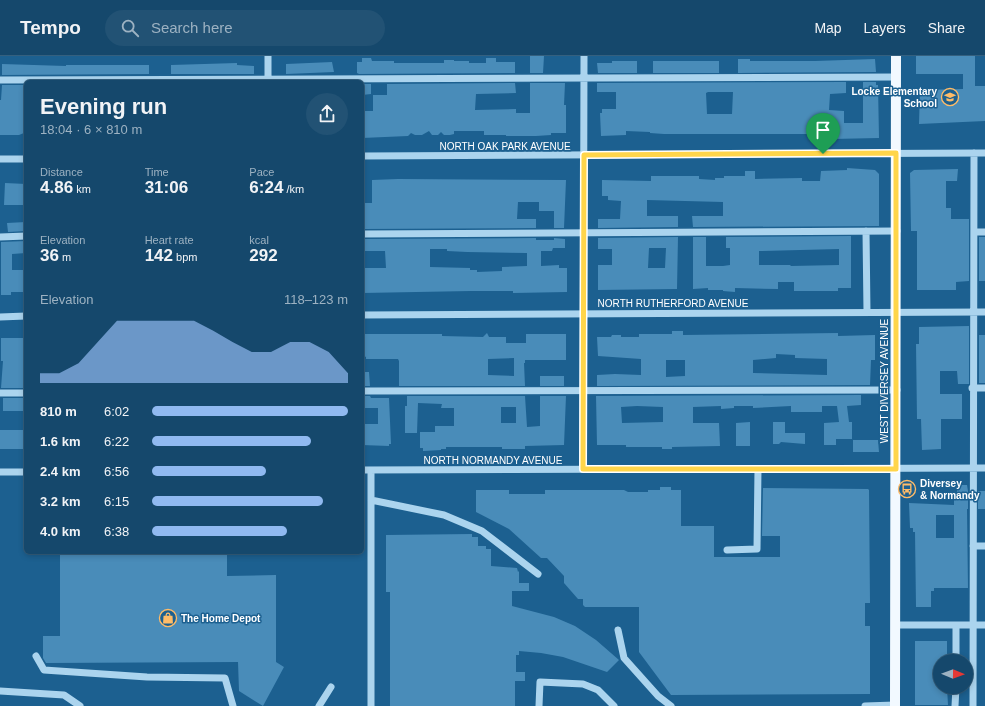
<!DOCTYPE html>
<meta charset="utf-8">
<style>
:root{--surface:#15486c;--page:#225274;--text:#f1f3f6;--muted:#9db2c2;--line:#34607f;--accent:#90b9f0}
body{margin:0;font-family:Arial,sans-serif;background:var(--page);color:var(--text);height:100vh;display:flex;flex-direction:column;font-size:15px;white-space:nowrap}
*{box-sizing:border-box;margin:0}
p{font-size:13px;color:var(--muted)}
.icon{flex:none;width:22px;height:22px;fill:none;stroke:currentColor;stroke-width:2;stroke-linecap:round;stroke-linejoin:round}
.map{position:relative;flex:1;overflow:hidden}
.side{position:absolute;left:24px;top:24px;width:340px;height:474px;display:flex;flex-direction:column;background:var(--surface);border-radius:6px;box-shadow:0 2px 6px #0003,0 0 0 1px var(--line)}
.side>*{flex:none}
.needle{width:26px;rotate:91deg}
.controls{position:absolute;left:933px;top:598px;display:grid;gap:8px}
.controls a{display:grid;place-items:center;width:40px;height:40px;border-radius:50%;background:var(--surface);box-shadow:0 2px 6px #0003,0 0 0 1px var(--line);font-size:20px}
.pin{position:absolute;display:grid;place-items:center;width:34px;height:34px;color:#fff;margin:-41px -17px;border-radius:50% 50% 50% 0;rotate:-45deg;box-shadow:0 0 4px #0007}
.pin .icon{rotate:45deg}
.round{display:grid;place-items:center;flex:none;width:42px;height:42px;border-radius:21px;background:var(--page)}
.head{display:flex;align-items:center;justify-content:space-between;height:68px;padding:0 16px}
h1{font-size:22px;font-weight:700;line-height:30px}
.stats{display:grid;grid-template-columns:repeat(3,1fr);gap:6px;height:68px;padding:4px 16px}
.stats div{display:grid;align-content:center}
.stats b{font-size:17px;font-weight:700}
.stats small{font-size:11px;font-weight:400}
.stats p{font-size:11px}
.chart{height:112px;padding:8px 16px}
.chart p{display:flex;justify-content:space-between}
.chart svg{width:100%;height:72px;margin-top:4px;fill:var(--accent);opacity:.7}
ul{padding:0 16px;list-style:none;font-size:13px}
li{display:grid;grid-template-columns:64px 48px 1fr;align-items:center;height:30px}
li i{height:10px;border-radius:5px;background:var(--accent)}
header{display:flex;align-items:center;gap:24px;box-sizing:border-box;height:56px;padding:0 20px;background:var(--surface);border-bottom:1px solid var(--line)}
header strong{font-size:19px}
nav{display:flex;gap:22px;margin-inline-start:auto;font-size:14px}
.search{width:280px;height:36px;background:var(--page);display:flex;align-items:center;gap:10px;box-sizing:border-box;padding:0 14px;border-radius:22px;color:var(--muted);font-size:15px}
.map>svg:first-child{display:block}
.building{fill:#498cb9;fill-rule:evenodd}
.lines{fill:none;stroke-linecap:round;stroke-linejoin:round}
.minor{stroke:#abd4ee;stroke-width:7}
.major{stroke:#f2f9ff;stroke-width:10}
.route-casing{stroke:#fff;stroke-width:8}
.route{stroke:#ffd54a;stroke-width:5}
.labels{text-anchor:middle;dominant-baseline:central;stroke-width:3;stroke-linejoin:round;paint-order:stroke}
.poi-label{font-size:10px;font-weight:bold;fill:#fff;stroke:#1c6090;text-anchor:start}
.street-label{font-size:10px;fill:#fff;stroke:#1c6090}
</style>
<header>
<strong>Tempo</strong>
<div class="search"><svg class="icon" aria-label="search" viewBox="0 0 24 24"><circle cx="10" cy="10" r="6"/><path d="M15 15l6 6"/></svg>Search here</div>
<nav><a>Map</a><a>Layers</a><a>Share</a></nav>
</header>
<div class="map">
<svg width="985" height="650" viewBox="0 0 985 650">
<rect width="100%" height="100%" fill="#1c6090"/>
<path class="building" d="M530,0H544L543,17H530Z
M916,0H975V30H985V65L919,68L920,34L963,33V18H916Z
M362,2H371L372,5H394V7H444V4H454V5H469V7H486V2H496V6H515V17L359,18L357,17V6H362Z
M738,3H750V5H815L875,3L876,16L738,17Z
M612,5H637V17H598L597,7H612Z
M653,5H719V17H653Z
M332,6L334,16L286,18V8Z
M237,7V9L254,10V18H171V9Z
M2,8L66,10V9H149V18L2,19Z
M846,26V37L830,38L829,54L844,55V67H863V26H876V29H878L879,82L832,83V74L813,75V78H664L650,77V76L626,75V79L601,80L600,57H602V53H616V36H597V27ZM708,36H733L732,58H707L706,37Z
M515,27L516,37L476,38L475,54L516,53V57H530V27H565L564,49H566V77H551V79L536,80H506V79H484V75H454V78L450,79H444L441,76L438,79H432L429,75L422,79H415L411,77L408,80L362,82V55H373V39H387V28Z
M362,28H371V38L362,39Z
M2,29H26V41H24V77L19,79H0V44H1Z
M847,112L875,114L879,118V170L693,171L692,160H723V146L647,144V160H678V171L598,172V163H620L621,145L608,144V140H602V124L651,125V120H699V123L715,124V122H724V120H745V115H755V123L802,122V125H820L821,115L847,114Z
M958,113L957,125H946V152H951V163H969V225L956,226V234H917V175H911L910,117L914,114Z
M398,123L566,124L564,172H554V155H539V146H518L517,163H536V172L362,173V147H372V124Z
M5,127L26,128V149H4Z
M26,166V175L8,176L7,167Z
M851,180V232H838V235H794V226H778V233L735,232V236L723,235V234H708V232L693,233V181H706V210H723L730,209V192H726V181ZM839,193V209L791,210L790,209H759V195Z
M678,181L677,233L598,234V209H612V193H598V182ZM649,192H666L665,212H648Z
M979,181H985V225H979Z
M536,182V184H554V182L565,183V192H553L552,195H541V210L559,209V212H567V236L513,237V235H471L362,237V212H386L385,195H362V183ZM430,193H447V195L467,196L527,197V210L502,211V215L477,216V214H470V212L430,211Z
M26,185V197L12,198V214H24V236H11V239H1V186Z
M969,270V328H958L957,315H940V338H962V363H941V393L922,394L921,363H917L916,288H919V271Z
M672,275H683V279L838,277V280L875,279V304H871L870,329L597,330V319L615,318L641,319V303L598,300L597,281H611L612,279H621V281H639V278H672ZM776,298L795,299V302L827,303V319L753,317V304L776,302ZM666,304H685V320L666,321Z
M487,277L489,281H506V287H526V278H566V304H525V307H524L525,330H399V305L398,303H366V301L364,300V278H442V280L483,281ZM514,302V320L488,319V303Z
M979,279H985V327H979Z
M1,282H23V284H26V332H1L3,305H1Z
M362,316H369L370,330H362Z
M540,320H564V330H540Z
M861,339V349L847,350L849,366H852V383H836V389H824V367L839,366L837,350H822V356H791V350L753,352V350H734V352L721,353V350L693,351V367H719L720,390L672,391V393H662V391H626V389H597L596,340H598ZM637,350L663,351V366L622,367L621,351Z
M362,340H370L371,342H389L391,388H389V390L362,389V368H378V352H362Z
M407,340H525L527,371L540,370V340H566L564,389L525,390V393H502V391H446V393H441V394L423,395V392H420V376H435V370H454V352H441L442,348L418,347L417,377H405V350H407ZM501,351H516V367H501Z
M3,342H26V355H3Z
M750,366V390H736V367Z
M773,366H785V377H805V388L781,386L779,388H773Z
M0,374H26V393H0Z
M853,384H878L879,396H853Z
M957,429H967L968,435V453H967L968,532H934V535H931V551H916L915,476H913V472H910L909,447L954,449V437H957ZM936,459H954V482H936Z
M660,431H671V434H681V470H714V501H780V480H762L763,432L868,433L869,434L870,547H865V570H870V638L671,639L639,596V551H585L583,549V543H578L564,527V520L547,502H541L509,473L476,456V434H509V438H545V434H624L628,436H648V434H660Z
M978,435H985V453H978Z
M472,478V481H478V490H486V493H491V510L517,512L518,516L519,515V527H529V535H512V550L554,561L575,570L596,584L619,604L607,616L563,601L541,597L519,595V599H516V616H525V625H515V650H390V536H386V479Z
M60,496H227V520L276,519V606L284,611L263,650L239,635L238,606L46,607L43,602V580H60Z
M915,585H947V605H940V631H947L948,649H915Z"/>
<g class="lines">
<path class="minor" d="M0,24L896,21
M268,26V0
M362,100L985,97
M0,103H26
M866,175L867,256
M974,176H985
M362,178L897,175
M0,181L26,180
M362,259L985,256
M0,261L26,260
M972,332H985
M362,335L897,334
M0,337H26
M583,413L584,0
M362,414L985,412
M0,416H26
M371,444L444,459L482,475L538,518
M973,490H985
M727,494L757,493L758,413
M896,569H985
M618,574L624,602L658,640L671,650
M36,600L44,614L147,621L225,622L233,650
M956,605V569
M0,635L64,639L80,650
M319,650L331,631
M371,650V414
M539,650L540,626L583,628L598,634L614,650
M865,650L895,649
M955,650L956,631
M973,650L974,97"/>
<path class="major" d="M895,650L896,0"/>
</g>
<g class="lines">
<g class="route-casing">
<path id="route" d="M896,97V413H583L584,99Z"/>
</g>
<use href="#route" class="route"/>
</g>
<defs>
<g id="school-ring" transform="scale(0.9)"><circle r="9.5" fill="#1c6090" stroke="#ffbc68" stroke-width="1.5"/><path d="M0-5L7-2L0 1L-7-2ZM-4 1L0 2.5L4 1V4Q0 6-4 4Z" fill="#ffbc68"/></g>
<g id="bus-ring" transform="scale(0.9)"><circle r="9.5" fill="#1c6090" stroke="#ffbc68" stroke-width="1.5"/><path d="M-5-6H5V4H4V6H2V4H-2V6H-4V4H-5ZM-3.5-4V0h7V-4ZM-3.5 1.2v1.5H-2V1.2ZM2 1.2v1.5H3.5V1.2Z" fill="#ffbc68"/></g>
<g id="shop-ring" transform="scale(0.9)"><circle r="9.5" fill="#1c6090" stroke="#ffbc68" stroke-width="1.5"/><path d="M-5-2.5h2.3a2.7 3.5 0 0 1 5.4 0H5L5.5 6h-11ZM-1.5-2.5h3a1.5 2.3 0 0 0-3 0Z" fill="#ffbc68"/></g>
</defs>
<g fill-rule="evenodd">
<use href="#school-ring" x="950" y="41"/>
<use href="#bus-ring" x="907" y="433"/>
<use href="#shop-ring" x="168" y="562"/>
</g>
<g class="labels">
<g class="poi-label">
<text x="937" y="35" text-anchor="end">Locke Elementary<tspan x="937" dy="12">School</tspan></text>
<text x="920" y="427">Diversey<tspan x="920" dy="12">&amp; Normandy</tspan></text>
<text x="181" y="562">The Home Depot</text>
</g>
<g class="street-label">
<text x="505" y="90">NORTH OAK PARK AVENUE</text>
<text x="673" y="247">NORTH RUTHERFORD AVENUE</text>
<text transform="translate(884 325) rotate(-90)">WEST DIVERSEY AVENUE</text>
<text x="493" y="404">NORTH NORMANDY AVENUE</text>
</g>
</g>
</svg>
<div class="controls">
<a><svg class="needle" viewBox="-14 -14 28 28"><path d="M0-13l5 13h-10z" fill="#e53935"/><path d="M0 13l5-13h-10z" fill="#9db2c2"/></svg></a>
</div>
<div class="pin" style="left:823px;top:98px;background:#1e9e55"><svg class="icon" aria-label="arrive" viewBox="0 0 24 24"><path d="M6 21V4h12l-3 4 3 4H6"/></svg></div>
<section class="side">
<div class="head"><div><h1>Evening run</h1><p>18:04 · 6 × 810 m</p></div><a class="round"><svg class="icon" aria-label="share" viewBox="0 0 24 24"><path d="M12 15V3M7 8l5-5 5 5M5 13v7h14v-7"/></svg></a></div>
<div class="stats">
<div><p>Distance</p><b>4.86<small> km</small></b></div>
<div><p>Time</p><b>31:06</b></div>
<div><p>Pace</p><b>6:24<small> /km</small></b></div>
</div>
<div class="stats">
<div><p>Elevation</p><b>36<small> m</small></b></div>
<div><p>Heart rate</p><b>142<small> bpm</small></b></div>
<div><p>kcal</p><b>292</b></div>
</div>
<div class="chart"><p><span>Elevation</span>118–123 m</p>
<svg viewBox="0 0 160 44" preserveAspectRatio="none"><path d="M0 44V38L10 38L20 32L30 19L40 6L50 6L60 6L70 6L80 6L90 12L100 19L110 25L120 25L130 19L140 19L150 25L160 38V44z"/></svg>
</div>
<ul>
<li><b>810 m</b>6:02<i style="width:100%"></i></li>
<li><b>1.6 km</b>6:22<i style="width:81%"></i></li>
<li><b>2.4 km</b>6:56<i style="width:58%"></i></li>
<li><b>3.2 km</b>6:15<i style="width:87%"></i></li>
<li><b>4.0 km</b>6:38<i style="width:69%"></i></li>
</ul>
</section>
</div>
